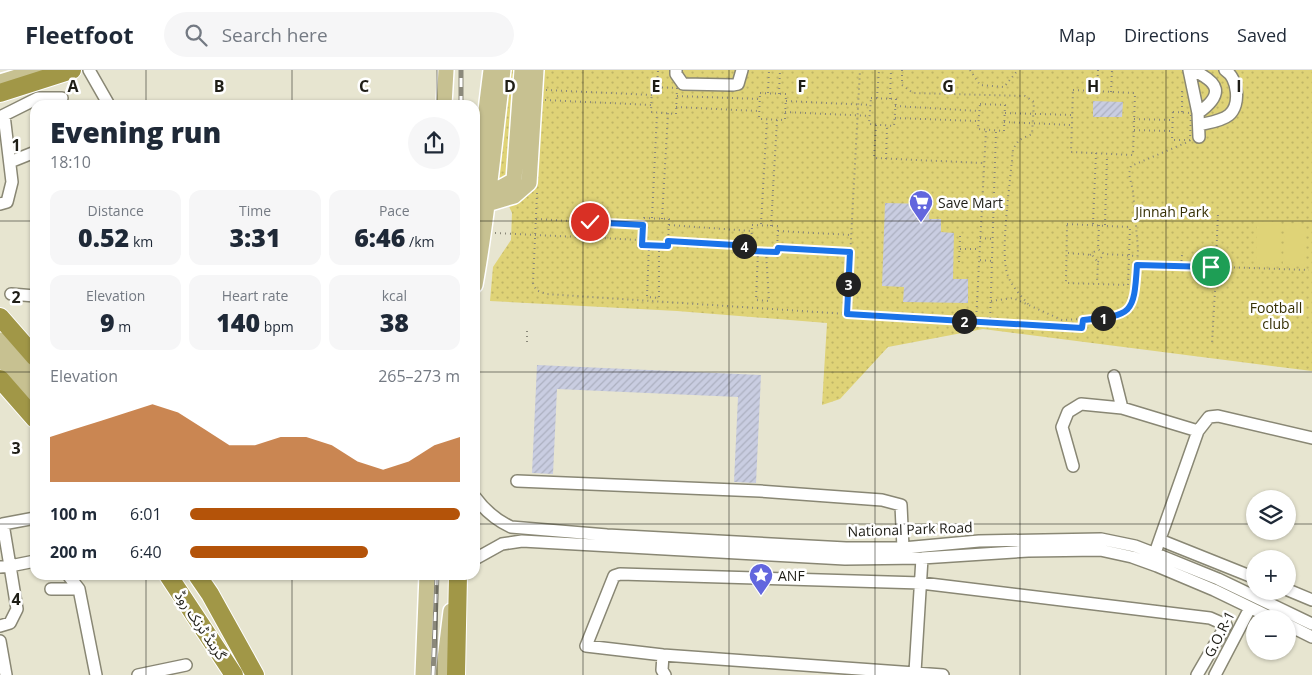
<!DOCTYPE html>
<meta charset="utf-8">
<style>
:root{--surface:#fff;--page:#f6f6f7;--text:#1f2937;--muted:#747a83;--line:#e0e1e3;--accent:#b45309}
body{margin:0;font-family:"Open Sans","Noto Sans Arabic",sans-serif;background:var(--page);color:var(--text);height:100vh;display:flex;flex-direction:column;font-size:19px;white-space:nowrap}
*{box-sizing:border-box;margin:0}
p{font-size:16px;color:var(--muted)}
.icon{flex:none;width:28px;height:28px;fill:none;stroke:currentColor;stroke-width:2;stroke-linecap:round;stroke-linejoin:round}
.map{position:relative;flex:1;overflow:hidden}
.side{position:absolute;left:30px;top:30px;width:450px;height:480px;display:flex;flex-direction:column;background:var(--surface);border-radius:15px;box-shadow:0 1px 4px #0004}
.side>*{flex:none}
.controls{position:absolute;left:1246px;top:420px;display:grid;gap:10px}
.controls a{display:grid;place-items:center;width:50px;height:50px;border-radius:50%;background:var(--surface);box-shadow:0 1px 4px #0004;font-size:25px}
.pin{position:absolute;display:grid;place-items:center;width:42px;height:42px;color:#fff;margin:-21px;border:2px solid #fff;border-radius:50%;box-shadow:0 1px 5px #0007}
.km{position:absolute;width:25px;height:25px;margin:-12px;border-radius:50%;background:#222;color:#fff;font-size:14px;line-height:25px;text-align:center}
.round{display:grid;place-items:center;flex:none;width:52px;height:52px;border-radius:26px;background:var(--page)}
.headline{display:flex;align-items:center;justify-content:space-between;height:85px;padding:0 20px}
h1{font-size:28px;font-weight:800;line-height:38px}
.metrics{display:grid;grid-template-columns:repeat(3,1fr);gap:8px;height:85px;padding:5px 20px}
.metrics div{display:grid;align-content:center;border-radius:12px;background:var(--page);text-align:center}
.metrics b{font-size:25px;font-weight:800}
.metrics small{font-size:14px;font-weight:400}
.metrics p{font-size:14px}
.chart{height:140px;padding:10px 20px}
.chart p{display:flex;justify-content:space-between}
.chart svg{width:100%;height:90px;margin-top:5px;fill:var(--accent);opacity:.7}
ul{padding:0 20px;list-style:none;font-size:16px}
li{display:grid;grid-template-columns:80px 60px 1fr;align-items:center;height:38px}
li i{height:12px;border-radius:6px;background:var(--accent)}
header{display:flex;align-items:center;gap:30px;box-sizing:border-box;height:70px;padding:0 25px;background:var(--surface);border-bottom:1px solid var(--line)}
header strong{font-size:24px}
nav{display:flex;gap:28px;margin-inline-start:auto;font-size:18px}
.search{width:350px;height:45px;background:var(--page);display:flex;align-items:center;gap:12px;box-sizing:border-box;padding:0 18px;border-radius:28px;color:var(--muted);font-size:19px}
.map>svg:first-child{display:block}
.park{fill:url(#park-dots)}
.pitch{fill:#dfd377}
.building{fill:url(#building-hatch)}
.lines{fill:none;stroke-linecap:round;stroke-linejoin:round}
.minor-casing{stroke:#898774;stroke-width:14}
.major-casing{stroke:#fff;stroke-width:18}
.highway-casing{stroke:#fff;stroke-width:20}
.path{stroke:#898779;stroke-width:2;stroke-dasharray:1 4;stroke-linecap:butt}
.minor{stroke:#fff;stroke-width:11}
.major{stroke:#c7c191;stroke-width:15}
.highway{stroke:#a19747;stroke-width:18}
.rail-casing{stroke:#8b897b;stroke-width:5}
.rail{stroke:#fff;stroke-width:3;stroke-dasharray:9;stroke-linecap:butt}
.route-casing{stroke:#fff;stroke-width:10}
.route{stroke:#1a73e8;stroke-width:6}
.grid{fill:none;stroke:#1f1e17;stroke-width:1;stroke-opacity:0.55}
.labels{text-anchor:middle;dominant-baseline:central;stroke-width:5;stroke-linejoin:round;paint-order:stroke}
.poi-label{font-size:14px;fill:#1f1e17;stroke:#fff;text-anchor:start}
.park-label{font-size:14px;fill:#363004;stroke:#fff}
.street-label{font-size:14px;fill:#1f1e17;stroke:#fff}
.grid-label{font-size:16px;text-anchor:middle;font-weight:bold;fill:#1f1e17;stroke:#fff;stroke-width:5;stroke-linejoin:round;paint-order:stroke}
</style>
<header>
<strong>Fleetfoot</strong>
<div class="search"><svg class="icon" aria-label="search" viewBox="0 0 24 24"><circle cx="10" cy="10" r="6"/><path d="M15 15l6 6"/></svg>Search here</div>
<nav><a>Map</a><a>Directions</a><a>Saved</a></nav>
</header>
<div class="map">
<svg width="1312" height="605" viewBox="0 0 1312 605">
<defs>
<pattern id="park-dots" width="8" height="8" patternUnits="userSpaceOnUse" patternTransform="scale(1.25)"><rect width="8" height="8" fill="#dfd377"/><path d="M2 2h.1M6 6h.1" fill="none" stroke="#bfb566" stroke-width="1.8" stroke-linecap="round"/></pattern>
<pattern id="building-hatch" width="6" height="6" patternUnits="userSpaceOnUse" patternTransform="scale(1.25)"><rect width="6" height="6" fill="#c9cde1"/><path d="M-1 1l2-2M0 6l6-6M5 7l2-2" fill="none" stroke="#acb0c0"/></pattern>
</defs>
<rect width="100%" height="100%" fill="#e7e5d0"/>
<path class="park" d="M507,0H1312V301L983,259L888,277L840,329L822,335L827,253L677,241L490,231L493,197L511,170L512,143L498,112Z"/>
<path class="pitch" d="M1257,151L1281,152L1280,195L1256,194Z
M1285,153L1306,154L1304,196L1283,194Z"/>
<path class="building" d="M1093,31L1123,32L1122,47H1093Z
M885,133L930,134L929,149H941V162L954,163L953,209H968V233L903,232L904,217L882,216Z
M537,295L761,305L756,413L734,412L738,327L557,319L553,404L532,403Z"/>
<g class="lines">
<g class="minor-casing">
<path id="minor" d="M89,0L109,35
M676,0V4L683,14L733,15L738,14L742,0
M1189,0L1198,43L1199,67
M1192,0C1219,12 1225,24 1198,43
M0,47L38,28H62
M1199,55C1207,53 1222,51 1229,45C1241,35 1238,8 1225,0
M10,92L35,82
M0,134L7,132L12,112L4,45
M11,224L35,226
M1114,306L1122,338L1198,361
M1073,396L1062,357L1068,342L1081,334L1122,338
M517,411L760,421L882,430L901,435L903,478
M475,427C485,441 496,450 511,457L607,465L846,478H903L979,471L1101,469L1135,476L1161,486L1218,509L1312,554
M35,448L3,454L10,496L35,491
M1160,470L1255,508
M1155,483L1198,361L1209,347L1218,346L1312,368
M475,489L502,474L522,471L845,489L922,488L1028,481L1100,480L1132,487L1157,496L1214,520L1274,549
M0,497L10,496L17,539L10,553L0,556
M51,519H79L68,505
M79,519L96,605
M1288,520L1312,530
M1288,555L1312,567
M0,571L6,605
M663,585L662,600L665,605
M915,602L922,488
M138,605L186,595
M943,605L663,585L586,576L614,506L620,504L921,513L1210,548L1226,555L1197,605
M1215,605L1250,538"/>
</g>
<g class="major-casing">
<path id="major" d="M0,12L40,0
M444,35L446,0
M488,114L498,119L514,110L522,0
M475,129L491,0
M487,134L514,126L529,113L536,0
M475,215C488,144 494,72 503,0
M0,270L35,310
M0,288L35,327
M423,605L427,505
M443,605L451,541"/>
</g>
<g class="highway-casing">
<path id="highway" d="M0,23L72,0
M0,247L35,287
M0,309L35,349
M168,505L234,605
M197,505L210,524L255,605
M456,605L458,505"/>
</g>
<path class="path" d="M902,0V15L913,23L1025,26L1034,32L1032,64L1019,70L1013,79C1011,107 1000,180 1007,203C1011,216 1021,226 1029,235
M970,0L980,15L1004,17L1018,0
M652,17L677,18L676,44L651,42Z
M657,17L658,0
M546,20L652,25
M1073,20L1135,23L1133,85L1071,82Z
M1097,21L1098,0
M1111,22L1112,0
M760,23L786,24L785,50L759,49Z
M768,23L769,0
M779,24L780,0
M677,26L759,29
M871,28L896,29L894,56L869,54Z
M877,28L879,0
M890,29L891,0
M545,30L651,35
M786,31L870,35
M980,34L1005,35L1004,61L978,59Z
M895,36L979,41
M676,37L759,41
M785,42L870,46
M1173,42L1191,43L1190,70H1172Z
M1182,42V20
M1005,43L1072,45
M895,48L978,51
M1134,49L1171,50
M1004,52L1071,55
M876,55L874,88L983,93
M1134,60L1172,61
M886,89L887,56
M537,123L533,213L536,220L546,224L847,244L860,0
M644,148L669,149L668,176L642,175Z
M652,148L657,43
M536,149L643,155
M662,149L668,43
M761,154L767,49
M1067,154L1130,157L1128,215L1066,213Z
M1093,154L1096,83
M669,155L751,161
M752,155L778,156L777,182L751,181Z
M1099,155L1098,179L1104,184L1137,186
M1105,155L1107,85
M771,156L777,50
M778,161L851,165
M495,163L642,170
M980,168L993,169
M668,171L750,176
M649,175L647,227L659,228V176
M778,177L850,182
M960,179H980
M758,181L756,230L769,231L766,182
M1068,183L1092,185L1098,192L1097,213
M1090,185L1098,179
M980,190L992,191
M1216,191L1218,143
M959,192L960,166
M1098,192L1104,184
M1137,195L1211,197L1216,202L1212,274
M1181,196L1182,185
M1211,197L1216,191L1221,197
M1216,202L1221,197L1309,200
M991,231L1013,228L1062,250L1117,247L1127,242L1135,228L1138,179L1133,121L1129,104L1131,96L1190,71
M847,244L1082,258L1083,250
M976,252L986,60
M990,253L996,60
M527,272V261"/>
<use href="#minor" class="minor"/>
<use href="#major" class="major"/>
<use href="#highway" class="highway"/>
<g class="rail-casing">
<path id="rail" d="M461,35V0
M433,605L437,505"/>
</g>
<use href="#rail" class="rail"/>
</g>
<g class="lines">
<g class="route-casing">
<path id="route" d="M590,152L643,155L642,175L668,176V171L751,176V181L777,182L778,178L850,182L847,244L1082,258L1083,250C1132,245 1134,245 1137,195L1211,197"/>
</g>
<use href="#route" class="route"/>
</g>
<path class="grid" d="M146,0V35M292,0V35M437,0V35M583,0V605M729,0V605M875,0V605M1020,0V605M1166,0V605M0,151H35M475,151H1312M0,302H35M475,302H1312M0,454H35M475,454H1255M1288,454H1312M146,505V605M292,505V605M437,505V605"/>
<defs>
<g id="supermarket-pin" transform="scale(1.25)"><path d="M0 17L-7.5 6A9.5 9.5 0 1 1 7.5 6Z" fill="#6266de" stroke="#fff"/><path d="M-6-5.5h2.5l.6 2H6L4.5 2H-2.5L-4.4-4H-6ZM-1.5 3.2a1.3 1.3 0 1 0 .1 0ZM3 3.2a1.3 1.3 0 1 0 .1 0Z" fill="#fff"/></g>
<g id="sight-pin" transform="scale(1.25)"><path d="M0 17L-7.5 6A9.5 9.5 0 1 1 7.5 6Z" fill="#6266de" stroke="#fff"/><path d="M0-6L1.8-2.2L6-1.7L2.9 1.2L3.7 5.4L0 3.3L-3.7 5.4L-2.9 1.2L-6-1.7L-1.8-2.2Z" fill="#fff"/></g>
</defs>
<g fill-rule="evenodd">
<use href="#supermarket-pin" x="921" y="132"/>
<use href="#sight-pin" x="761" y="505"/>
</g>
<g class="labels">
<g class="poi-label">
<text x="938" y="132">Save Mart</text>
<text x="778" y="505">ANF</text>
</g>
<g class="park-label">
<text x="1172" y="141">Jinnah Park</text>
<text x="1276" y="237">Football<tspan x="1276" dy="16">club</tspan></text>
</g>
<g class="street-label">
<text transform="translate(910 459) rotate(-2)">National Park Road</text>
<text transform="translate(201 555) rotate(56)">گرینڈ ٹرنک روڈ</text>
<text transform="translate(1219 564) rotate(-63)">G.O.R-1</text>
</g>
</g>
<g class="grid-label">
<text x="73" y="22">A</text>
<text x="219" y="22">B</text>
<text x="364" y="22">C</text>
<text x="510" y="22">D</text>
<text x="656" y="22">E</text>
<text x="802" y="22">F</text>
<text x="948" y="22">G</text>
<text x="1093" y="22">H</text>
<text x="1239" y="22">I</text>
<text x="16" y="81">1</text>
<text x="16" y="233">2</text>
<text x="16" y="384">3</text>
<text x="16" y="535">4</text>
</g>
</svg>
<div class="controls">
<a><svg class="icon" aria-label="layers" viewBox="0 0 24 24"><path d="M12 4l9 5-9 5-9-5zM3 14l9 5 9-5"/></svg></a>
<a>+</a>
<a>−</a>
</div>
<div class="pin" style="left:1211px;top:197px;background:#1e9e55"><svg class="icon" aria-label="arrive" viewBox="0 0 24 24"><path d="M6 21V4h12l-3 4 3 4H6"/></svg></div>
<div class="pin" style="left:590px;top:152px;background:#d93025"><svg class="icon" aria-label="check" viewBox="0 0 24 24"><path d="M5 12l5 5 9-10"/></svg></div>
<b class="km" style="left:1103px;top:248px">1</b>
<b class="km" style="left:964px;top:251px">2</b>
<b class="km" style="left:848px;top:214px">3</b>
<b class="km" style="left:744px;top:176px">4</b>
<section class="side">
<div class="headline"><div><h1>Evening run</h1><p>18:10</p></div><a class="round"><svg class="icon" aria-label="share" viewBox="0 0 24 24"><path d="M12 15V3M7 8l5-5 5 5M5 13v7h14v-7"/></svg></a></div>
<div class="metrics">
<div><p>Distance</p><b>0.52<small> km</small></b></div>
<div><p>Time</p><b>3:31</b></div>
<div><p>Pace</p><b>6:46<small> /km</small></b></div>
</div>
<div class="metrics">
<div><p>Elevation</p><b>9<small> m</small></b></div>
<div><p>Heart rate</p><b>140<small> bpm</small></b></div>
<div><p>kcal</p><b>38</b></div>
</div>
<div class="chart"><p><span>Elevation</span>265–273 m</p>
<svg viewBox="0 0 160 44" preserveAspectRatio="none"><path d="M0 44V22L10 18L20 14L30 10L40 6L50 10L60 18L70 26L80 26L90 22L100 22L110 26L120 34L130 38L140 34L150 26L160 22V44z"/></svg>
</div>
<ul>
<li><b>100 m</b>6:01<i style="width:100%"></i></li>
<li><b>200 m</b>6:40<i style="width:66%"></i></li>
</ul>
</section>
</div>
